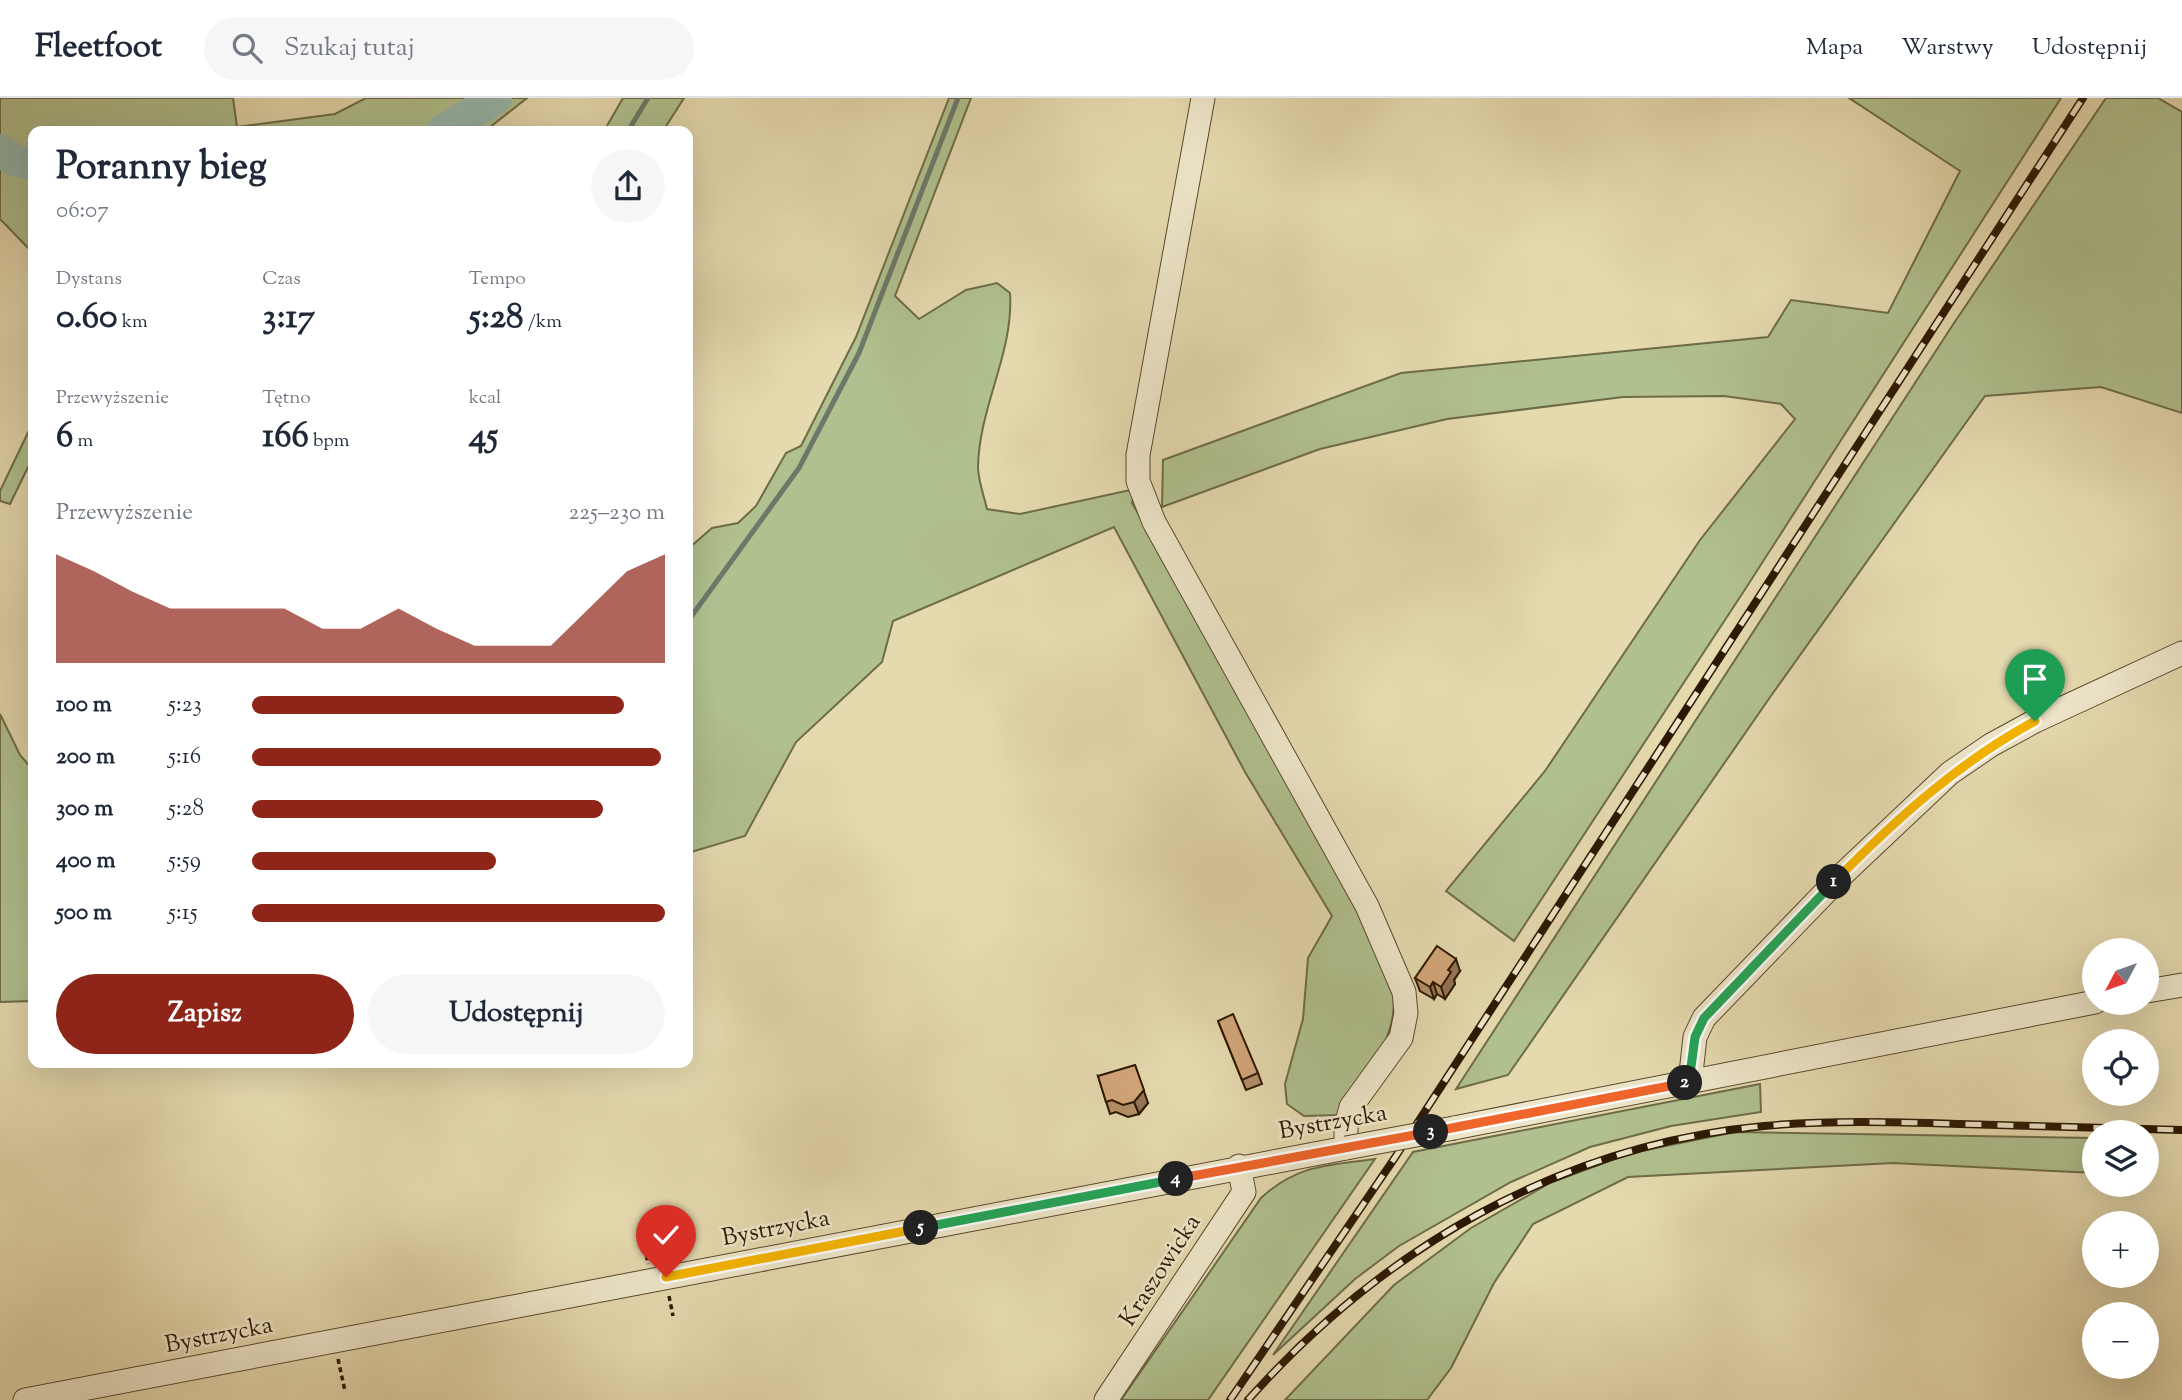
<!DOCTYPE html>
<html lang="pl">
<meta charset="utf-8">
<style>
:root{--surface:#fff;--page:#f6f6f7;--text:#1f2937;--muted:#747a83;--line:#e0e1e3;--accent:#8f2418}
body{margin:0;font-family:"Sorts Mill Goudy",serif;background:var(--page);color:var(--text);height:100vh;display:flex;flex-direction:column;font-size:26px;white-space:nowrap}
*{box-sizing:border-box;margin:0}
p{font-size:23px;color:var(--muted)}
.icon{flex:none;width:38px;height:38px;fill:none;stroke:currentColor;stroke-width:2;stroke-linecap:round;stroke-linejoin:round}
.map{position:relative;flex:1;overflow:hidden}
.drawer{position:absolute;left:28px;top:28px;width:665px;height:942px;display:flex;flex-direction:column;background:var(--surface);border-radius:14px;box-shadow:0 7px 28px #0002}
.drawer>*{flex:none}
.needle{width:46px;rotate:229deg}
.buttons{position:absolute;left:2082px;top:840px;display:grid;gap:14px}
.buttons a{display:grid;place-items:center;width:77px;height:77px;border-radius:50%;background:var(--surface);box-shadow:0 7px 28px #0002;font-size:35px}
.pin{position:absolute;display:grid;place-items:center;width:60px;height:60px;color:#fff;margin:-72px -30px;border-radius:50% 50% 50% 0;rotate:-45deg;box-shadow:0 0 7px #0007}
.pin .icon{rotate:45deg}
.km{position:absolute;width:35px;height:35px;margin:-18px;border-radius:50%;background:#222;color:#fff;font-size:19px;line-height:35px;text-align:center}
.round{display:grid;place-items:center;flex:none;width:74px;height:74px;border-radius:37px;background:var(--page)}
.summary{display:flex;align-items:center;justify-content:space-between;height:119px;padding:0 28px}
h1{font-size:38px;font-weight:700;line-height:52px}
.stats{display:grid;grid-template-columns:repeat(3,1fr);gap:10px;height:119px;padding:7px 28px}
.stats div{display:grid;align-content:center}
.stats b{font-size:35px;font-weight:700}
.stats small{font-size:19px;font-weight:400}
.stats p{font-size:19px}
.chart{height:196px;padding:14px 28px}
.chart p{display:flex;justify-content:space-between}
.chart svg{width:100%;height:126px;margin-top:7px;fill:var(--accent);opacity:.7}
.primary-button{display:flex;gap:14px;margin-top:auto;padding:14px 28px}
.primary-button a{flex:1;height:80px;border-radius:42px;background:var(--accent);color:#fff;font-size:28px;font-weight:700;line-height:80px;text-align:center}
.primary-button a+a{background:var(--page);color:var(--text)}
ul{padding:0 28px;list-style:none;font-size:23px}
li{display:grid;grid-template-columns:112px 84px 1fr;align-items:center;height:52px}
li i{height:18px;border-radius:9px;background:var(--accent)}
header{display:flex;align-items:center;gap:42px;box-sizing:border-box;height:98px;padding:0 35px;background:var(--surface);border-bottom:2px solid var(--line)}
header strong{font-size:33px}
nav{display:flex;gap:38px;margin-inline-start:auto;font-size:24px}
.search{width:490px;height:63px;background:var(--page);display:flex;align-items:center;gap:18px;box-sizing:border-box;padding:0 24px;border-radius:38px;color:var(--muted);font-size:26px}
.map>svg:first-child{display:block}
.green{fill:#b0c08e;stroke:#6e6c48;stroke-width:2}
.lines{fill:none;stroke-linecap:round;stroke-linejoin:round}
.stream{stroke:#6c796a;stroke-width:5}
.river{stroke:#96b9af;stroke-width:32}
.minor-casing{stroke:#5a482d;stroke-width:25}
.path{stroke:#2c1802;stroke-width:3.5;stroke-dasharray:5 3.5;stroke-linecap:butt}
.minor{stroke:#eee6ca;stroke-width:23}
.rail-casing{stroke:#2c1802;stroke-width:8}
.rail{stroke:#eee6ca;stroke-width:5;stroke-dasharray:16;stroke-linecap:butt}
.minor-bridge-casing{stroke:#5a482d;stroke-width:25;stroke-linecap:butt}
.minor-bridge{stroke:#eee6ca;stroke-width:23}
.wall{fill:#b58f68;stroke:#2c1802;stroke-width:2}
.shaded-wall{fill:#937455;stroke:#2c1802;stroke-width:2}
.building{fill:#d2a679;stroke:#2c1802;stroke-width:2}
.split-1-casing{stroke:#fff;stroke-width:14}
.split-2-casing{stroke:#fff;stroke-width:14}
.split-3-casing{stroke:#fff;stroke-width:14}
.split-4-casing{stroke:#fff;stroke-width:14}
.split-5-casing{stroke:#fff;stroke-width:14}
.split-6-casing{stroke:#fff;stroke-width:14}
.split-1{stroke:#f5b400;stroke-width:9}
.split-2{stroke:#22a559;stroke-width:9}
.split-3{stroke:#f0652b;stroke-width:9}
.split-4{stroke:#f0652b;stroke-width:9}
.split-5{stroke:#22a559;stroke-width:9}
.split-6{stroke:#f5b400;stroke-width:9}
.labels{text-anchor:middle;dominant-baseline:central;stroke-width:5;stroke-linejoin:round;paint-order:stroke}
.street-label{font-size:24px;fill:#2c1802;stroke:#eee6ca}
</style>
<header>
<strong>Fleetfoot</strong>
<div class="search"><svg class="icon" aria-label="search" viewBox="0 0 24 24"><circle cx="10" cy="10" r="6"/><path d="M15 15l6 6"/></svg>Szukaj tutaj</div>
<nav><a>Mapa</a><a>Warstwy</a><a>Udostępnij</a></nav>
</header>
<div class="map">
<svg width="2182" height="1302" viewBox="0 0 2182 1302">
<rect width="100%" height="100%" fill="#e5d9ae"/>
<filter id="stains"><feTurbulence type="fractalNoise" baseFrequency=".00286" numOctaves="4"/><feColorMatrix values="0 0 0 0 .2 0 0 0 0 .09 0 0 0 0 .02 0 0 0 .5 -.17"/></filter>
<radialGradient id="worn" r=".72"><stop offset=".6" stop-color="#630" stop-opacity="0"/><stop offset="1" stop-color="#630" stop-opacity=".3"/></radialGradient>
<path class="green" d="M0,0H233L237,29L335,16L366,0H527L485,33H33V155L0,121Z
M623,0H684L663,33H604Z
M949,0H971L895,198L919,221L966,192L997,185L1010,195C1014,254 979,309 978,369C978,382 984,398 987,411L1020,416L1135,391L1132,405L1192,507L1380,852C1384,865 1391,880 1393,894C1400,940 1362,981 1339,1017L1304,1018L1287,1006L1285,986L1303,921L1308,860L1332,818L1245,674L1114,429L893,523L882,564L796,644L745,738L688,755V451L712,430L738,425L756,408L786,355L801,348L856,239Z
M1849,0H2061L1744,493L1514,843L1446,793L1545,673L1700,442L1795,321L1781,306L1724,298L1623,299L1447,321L1320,351L1162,409L1163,362L1401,275L1768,239L1791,202L1888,215L1960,73Z
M2106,0H2158L2182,14V315L2101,289L1985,298L1773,595L1508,977L1456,991L1954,225Z
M33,324V359L10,406L0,403V393Z
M0,616L20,657L33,672V903L0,904Z
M1760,986L1761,1014L1671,1028L1590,1049L1511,1084L1399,1148L1355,1181L1273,1257L1413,1054Z
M1735,1034L2095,1040V1075L1893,1065L1628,1079L1533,1126L1494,1185L1451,1270L1427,1302H1285L1394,1187L1471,1130L1550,1085L1631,1055Z
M1375,1061L1208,1302H1121L1261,1100C1298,1066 1327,1068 1375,1061Z"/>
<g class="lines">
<path class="stream" d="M628,33L648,0
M688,523L799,370L859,255L958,0"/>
<path class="river" d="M442,33L496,0
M0,52L16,63L33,66"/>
<g class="minor-casing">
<path id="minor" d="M2147,893L2182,887
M1690,984L1695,939L1704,920L1844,775L1950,675L1991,647L2035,623L2182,555
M1454,1030L2095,904
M25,1302L1346,1050V1028L1351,1009L1401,940L1406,915L1404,894L1367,808L1154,424L1138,383V357L1203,0
M1106,1302L1244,1094L1239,1068"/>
</g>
<path class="path" d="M645,1149L648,1166
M669,1198L673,1218
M338,1261L345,1293"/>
<use href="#minor" class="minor"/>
<g class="rail-casing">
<path id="rail" d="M1230,1302L1394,1061L2083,0
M1248,1302C1383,1150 1560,1047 1764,1028C1829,1022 1894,1024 1960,1026C2034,1028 2108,1030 2182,1032"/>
</g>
<use href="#rail" class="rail"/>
<g class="minor-bridge-casing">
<path id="minor-bridge" d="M1346,1050L1454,1030"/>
</g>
<use href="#minor-bridge" class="minor-bridge"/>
</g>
<path class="wall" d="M1460,873L1454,882L1455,886L1445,901L1437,896L1434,901L1420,893L1415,880Z
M1218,923L1258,975L1262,986L1246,992Z
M1098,978L1148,1005L1139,1016L1128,1019L1116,1014L1110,1016Z"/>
<path class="shaded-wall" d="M1456,861L1460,873L1454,882L1455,886L1445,901L1441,889L1448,872Z
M1433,884L1437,896L1434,901L1430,889Z
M1135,967L1148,1005L1139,1016L1134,1004Z"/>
<path class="building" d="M1437,848L1456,861L1448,872L1451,874L1441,889L1433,884L1430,889L1415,880Z
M1233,916L1258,975L1242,982L1218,923Z
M1135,967L1144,992L1134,1004L1123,1007L1112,1002L1106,1004L1098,978Z"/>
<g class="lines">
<g class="split-1-casing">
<path id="split-1" d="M1834,784C1895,722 1959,664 2035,623"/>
</g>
<g class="split-2-casing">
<path id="split-2" d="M1685,985L1689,984L1695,939L1704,920L1834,784"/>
</g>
<g class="split-3-casing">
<path id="split-3" d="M1431,1034L1685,985"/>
</g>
<g class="split-4-casing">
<path id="split-4" d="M1176,1081L1431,1034"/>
</g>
<g class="split-5-casing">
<path id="split-5" d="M921,1130L1176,1081"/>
</g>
<g class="split-6-casing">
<path id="split-6" d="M666,1179L921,1130"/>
</g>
<use href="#split-1" class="split-1"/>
<use href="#split-2" class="split-2"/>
<use href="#split-3" class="split-3"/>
<use href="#split-4" class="split-4"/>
<use href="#split-5" class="split-5"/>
<use href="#split-6" class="split-6"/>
</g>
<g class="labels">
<g class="street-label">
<text transform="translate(1333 1025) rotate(-10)">Bystrzycka</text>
<text transform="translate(776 1131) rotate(-11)">Bystrzycka</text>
<text transform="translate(1161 1173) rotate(-57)">Kraszowicka</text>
<text transform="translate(219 1238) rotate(-11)">Bystrzycka</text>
</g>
</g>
<rect width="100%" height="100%" filter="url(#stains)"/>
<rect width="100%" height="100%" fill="url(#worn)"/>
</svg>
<div class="buttons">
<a><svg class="needle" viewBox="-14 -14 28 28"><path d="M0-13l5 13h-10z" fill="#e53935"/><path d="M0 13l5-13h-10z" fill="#747a83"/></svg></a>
<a><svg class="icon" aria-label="locate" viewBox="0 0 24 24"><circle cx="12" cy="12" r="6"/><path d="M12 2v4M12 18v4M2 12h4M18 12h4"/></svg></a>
<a><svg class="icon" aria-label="layers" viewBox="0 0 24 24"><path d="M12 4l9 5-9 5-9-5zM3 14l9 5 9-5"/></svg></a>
<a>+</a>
<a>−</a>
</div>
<div class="pin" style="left:2035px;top:623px;background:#1e9e55"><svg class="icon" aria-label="arrive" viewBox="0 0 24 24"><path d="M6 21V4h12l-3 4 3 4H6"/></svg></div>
<div class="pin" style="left:666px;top:1179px;background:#d93025"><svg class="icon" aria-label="check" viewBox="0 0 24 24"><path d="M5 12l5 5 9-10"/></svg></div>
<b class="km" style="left:1834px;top:784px">1</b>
<b class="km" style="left:1685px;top:985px">2</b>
<b class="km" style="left:1431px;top:1034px">3</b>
<b class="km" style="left:1176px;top:1081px">4</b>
<b class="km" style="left:921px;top:1130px">5</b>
<section class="drawer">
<div class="summary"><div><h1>Poranny bieg</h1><p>06:07</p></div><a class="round"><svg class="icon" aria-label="share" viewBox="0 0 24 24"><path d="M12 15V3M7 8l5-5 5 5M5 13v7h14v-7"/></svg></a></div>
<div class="stats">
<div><p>Dystans</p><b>0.60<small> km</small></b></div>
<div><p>Czas</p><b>3:17</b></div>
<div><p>Tempo</p><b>5:28<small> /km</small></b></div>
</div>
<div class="stats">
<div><p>Przewyższenie</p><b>6<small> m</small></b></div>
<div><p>Tętno</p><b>166<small> bpm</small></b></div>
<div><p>kcal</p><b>45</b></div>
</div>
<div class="chart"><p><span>Przewyższenie</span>225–230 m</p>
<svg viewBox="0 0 160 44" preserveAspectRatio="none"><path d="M0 44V6L10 12L20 19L30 25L40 25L50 25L60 25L70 32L80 32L90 25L100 32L110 38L120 38L130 38L140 25L150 12L160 6V44z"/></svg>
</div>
<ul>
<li><b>100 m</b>5:23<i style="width:90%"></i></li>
<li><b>200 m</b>5:16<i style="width:99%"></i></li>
<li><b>300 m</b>5:28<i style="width:85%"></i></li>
<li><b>400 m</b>5:59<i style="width:59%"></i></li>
<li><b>500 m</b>5:15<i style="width:100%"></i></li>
</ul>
<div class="primary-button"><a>Zapisz</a><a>Udostępnij</a></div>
</section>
</div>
